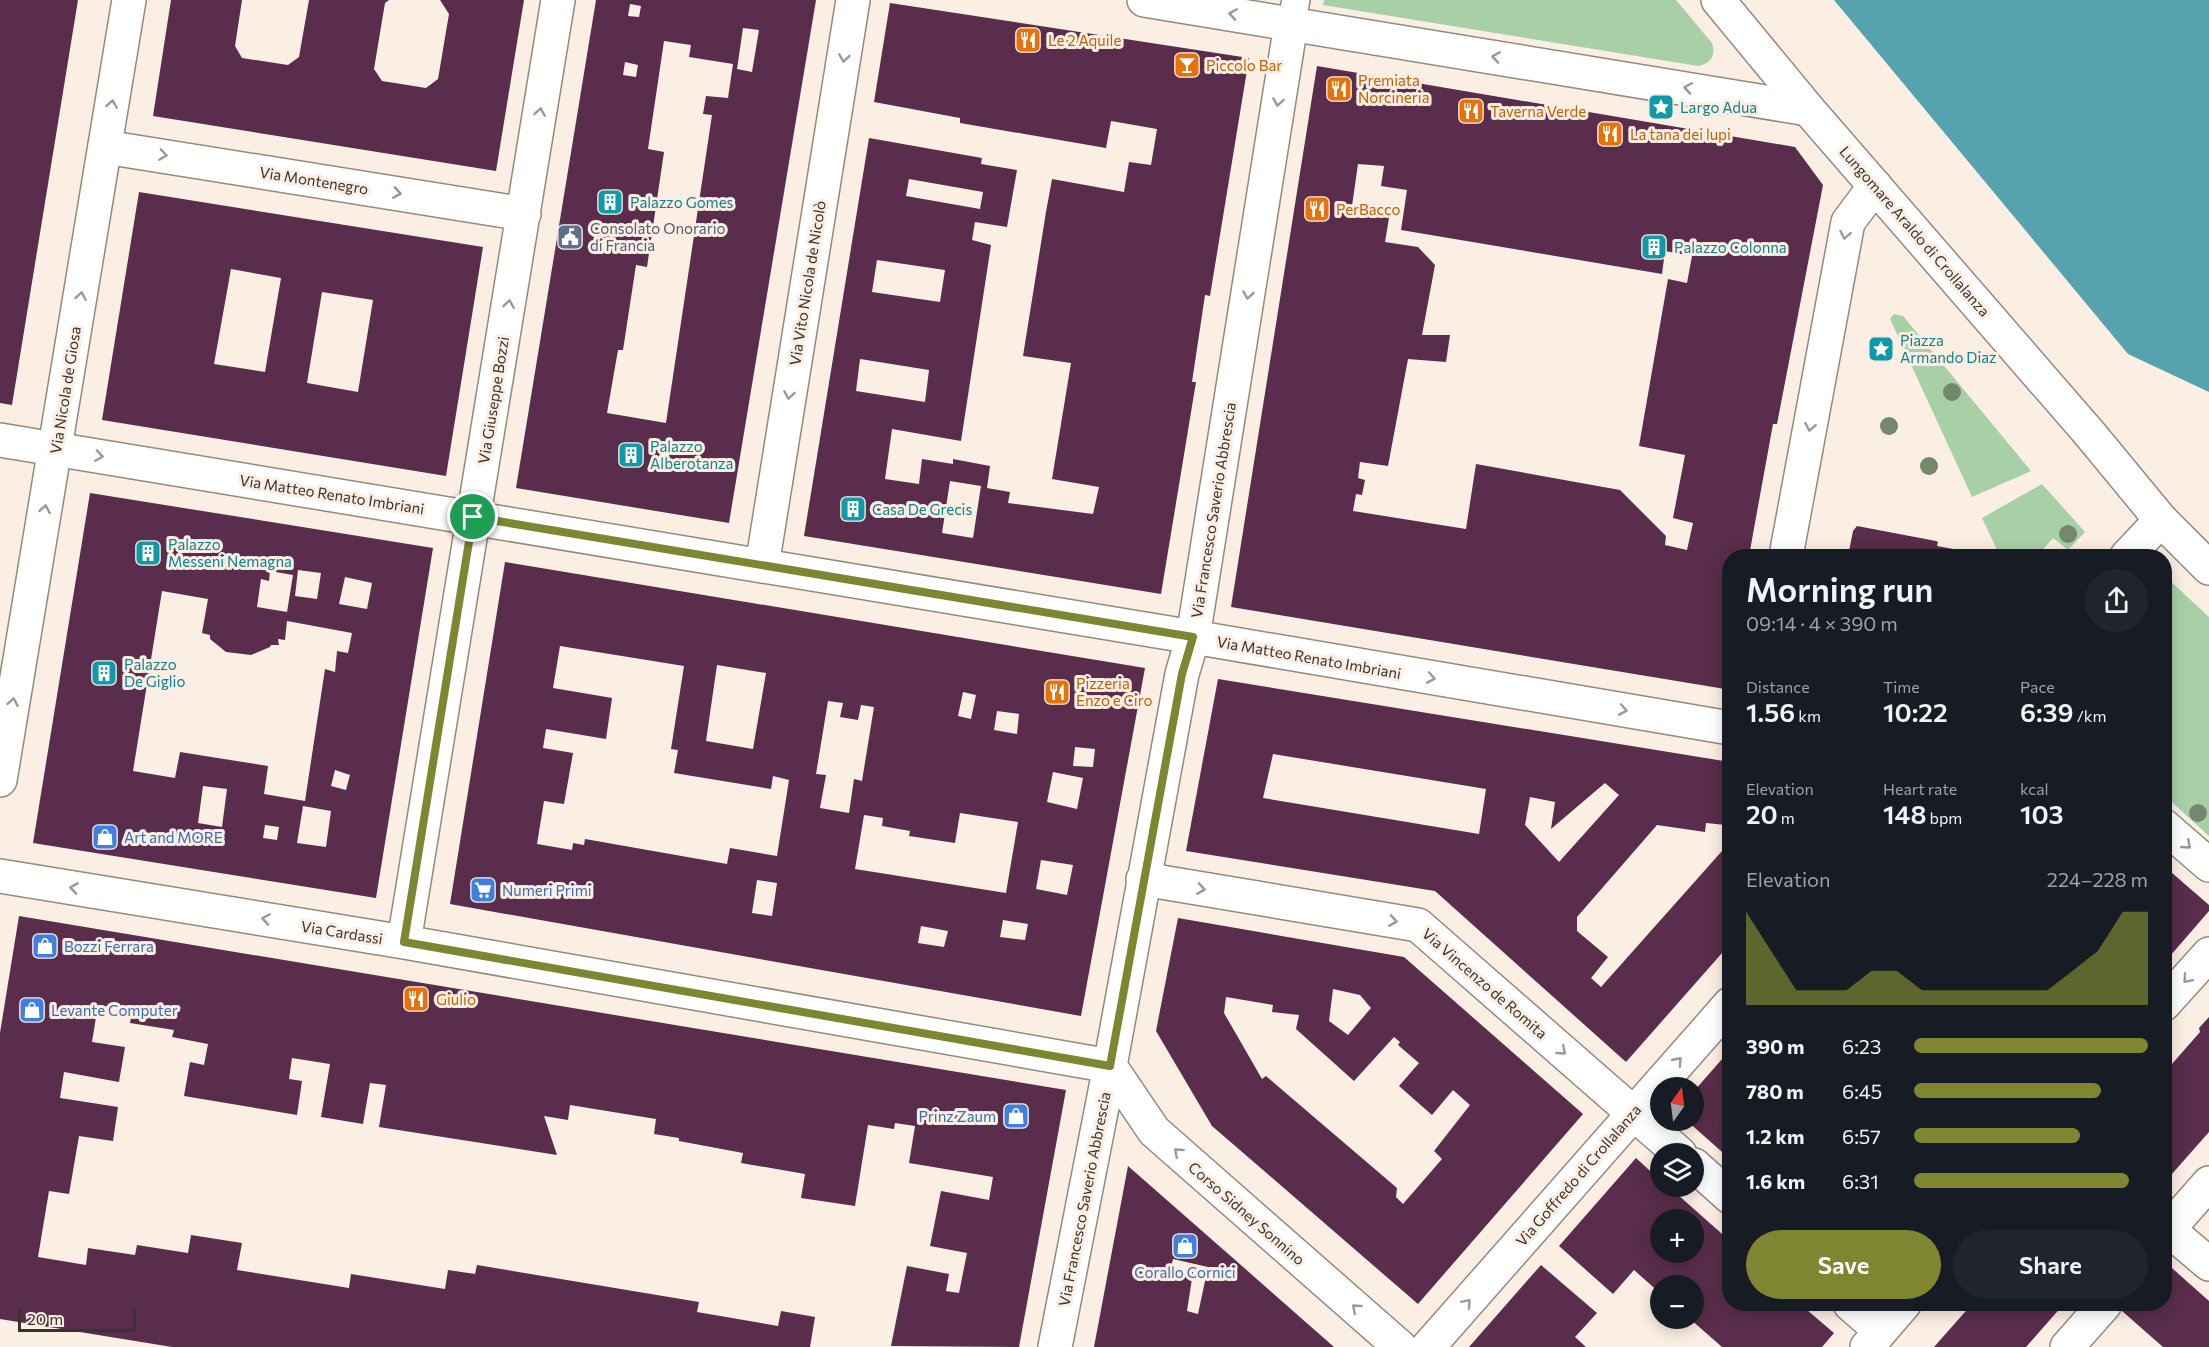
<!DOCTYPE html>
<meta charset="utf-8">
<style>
:root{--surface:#171b24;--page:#20242c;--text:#f1f3f6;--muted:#9ea1a6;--accent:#7e8632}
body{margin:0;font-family:Commissioner,sans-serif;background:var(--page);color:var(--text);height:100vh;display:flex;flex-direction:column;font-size:22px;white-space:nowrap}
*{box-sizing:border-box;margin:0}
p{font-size:20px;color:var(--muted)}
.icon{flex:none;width:33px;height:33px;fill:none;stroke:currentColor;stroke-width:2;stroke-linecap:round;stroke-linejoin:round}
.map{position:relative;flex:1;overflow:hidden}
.side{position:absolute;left:1722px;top:549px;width:450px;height:762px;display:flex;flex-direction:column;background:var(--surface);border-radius:24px;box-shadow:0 3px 15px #0003}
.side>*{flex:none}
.needle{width:39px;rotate:14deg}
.tools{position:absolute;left:1650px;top:1077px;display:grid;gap:12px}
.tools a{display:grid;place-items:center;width:54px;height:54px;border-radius:50%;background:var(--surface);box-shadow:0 3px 15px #0003;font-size:30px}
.scale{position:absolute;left:18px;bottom:15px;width:118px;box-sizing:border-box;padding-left:6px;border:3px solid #38332e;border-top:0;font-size:16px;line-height:21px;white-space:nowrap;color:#38332e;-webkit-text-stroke:4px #fbeee3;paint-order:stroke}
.pin{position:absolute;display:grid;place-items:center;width:51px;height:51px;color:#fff;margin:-26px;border:3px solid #fff;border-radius:50%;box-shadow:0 2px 6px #0007}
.round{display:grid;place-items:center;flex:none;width:63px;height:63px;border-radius:32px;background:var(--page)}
.headline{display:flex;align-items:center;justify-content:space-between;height:102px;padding:0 24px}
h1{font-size:33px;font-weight:600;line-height:45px}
.metrics{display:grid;grid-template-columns:repeat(3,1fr);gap:9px;height:102px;padding:6px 24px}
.metrics div{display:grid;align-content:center}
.metrics b{font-size:26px;font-weight:600}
.metrics small{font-size:16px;font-weight:400}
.metrics p{font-size:16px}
.chart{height:168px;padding:12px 24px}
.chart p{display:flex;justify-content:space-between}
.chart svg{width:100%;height:108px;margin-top:6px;fill:var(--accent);opacity:.7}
.primary-button{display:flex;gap:12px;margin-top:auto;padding:12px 24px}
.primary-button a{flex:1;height:69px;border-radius:36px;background:var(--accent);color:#fff;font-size:24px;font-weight:600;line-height:69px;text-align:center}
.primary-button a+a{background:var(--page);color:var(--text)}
ul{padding:0 24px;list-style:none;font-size:20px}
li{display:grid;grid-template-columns:96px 72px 1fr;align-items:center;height:45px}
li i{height:15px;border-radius:8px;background:var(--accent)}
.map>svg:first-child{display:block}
.green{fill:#a8d0a7}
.water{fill:#57a2af}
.building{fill:#592d4b;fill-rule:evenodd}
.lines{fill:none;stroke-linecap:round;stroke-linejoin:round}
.pedestrian-casing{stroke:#95897e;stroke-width:30}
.minor-casing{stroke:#95897e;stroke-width:36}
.secondary-casing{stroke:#95897e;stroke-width:36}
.pedestrian{stroke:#fff;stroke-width:27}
.minor{stroke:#fff;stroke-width:33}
.secondary{stroke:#fff;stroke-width:33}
.tree{fill:#74886c}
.oneway{stroke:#9c9996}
.route-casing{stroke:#fff;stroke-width:12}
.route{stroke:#7e8632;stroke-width:8}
.labels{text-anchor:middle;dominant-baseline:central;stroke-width:6;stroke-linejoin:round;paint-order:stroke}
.food-label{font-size:15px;fill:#c56008;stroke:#fbeee3;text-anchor:start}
.culture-label{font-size:15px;fill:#0d838f;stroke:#fbeee3;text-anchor:start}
.street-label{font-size:15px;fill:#38332e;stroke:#fbeee3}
.service-label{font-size:15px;fill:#4e5e75;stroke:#fbeee3;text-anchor:start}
.shop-label{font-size:15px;fill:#366cbe;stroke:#fbeee3;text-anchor:start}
</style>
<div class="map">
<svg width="2209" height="1347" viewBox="0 0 2209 1347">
<rect width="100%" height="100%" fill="#fbeee3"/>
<path class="green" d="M1324,0H1676L1712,43C1716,56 1711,63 1698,66L1323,5Z
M1894,314L1903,316L2031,471L1972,497L1890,319Z
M2042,484L2085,532L2068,550L2053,538L2037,556H2000L1982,518Z
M2165,576L2209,617V836L2165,796Z"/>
<path class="water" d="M1834,0H2209V392L2128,354Z"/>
<path class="building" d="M0,0H78L12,405L0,403Z
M171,0H242L235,46L242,58L288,65L299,57L309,0H389L385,3L374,69L382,81L426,88L438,79L449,14L440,0H524L496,171L153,116Z
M596,0H816L729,523L516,488ZM630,4L641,6L639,17L628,16ZM743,28L759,30L752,72L737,69ZM664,41L691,45L689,57L733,64L728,98L706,96L703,114L712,115L666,423L607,413L618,350H623L636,265L647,267L664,152L648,149ZM625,62L638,65L636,77L623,75Z
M890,3L1249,58L1210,296L1205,295L1192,382H1196L1161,594L804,536L869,138L982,158L981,164L1017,170L1007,227L975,222L972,240L991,245L961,441L892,429L885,479L919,484L922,459L953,464V459L990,466L987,488L1010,492L1008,503L1093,514L1099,487L1052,479L1071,363L1023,356L1046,212L1052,179L1124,192L1129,162L1151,165L1157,129L1111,121L1106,148L960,123V118L874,102ZM909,179L983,192L980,209L906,196ZM877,260L945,270L940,302L872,292ZM860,359L929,370L925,402L856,391ZM950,481L981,486L973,538L942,533Z
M1317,66L1795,147L1823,185L1777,424H1773L1749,556H1730V664L1725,689L1231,607ZM1358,164L1384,166L1381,186L1407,190L1401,230L1662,274L1665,251L1692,256L1687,283L1668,279L1639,446L1685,455L1673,518L1693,523L1687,550L1665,545L1666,536L1620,490L1476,464L1466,529L1353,511L1356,494L1362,495L1365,480L1358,478L1360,462L1388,466L1408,359L1446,362L1450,335H1422L1435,265L1418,247L1385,242L1389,218L1351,213Z
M139,192L483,247L446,476L102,420ZM231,269L281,278L265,372L214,364ZM322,292L373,300L358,392L307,383Z
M90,493L433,548L376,898L33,843ZM298,570L321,573L317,599L295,596ZM270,571L293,575L287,612L257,607L261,579L269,581ZM345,577L372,583L367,609L339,604ZM162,591L208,599L202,633L210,635V639L226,652L251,655L270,647L271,645H279L278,639L285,640L287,621L352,633L348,653L337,651L335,672L325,669L305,801L264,794L268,766L180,752L175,778L133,771ZM335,770L350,775L346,790L331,786ZM203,786L227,789L222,827L198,823ZM303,806L331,811L326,847L297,843ZM265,825L279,827L277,840L263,838Z
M1857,526L1936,541L1938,542L1937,546L1953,549L1951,556H1848L1853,531Z
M505,562L1145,668L1081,1016L450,904ZM560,646L684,666L671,749L678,750L674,773L771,789L773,776L789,780L777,856L730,848L727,864L585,839L584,845L573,843L572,850L537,844L544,801L564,804L573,753L543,748L546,729L606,739L612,698L553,688ZM717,665L766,673L753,749L706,741ZM963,692L976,695L971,719L958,716ZM828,701L843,703L840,717L858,720L861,705L874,707L862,781L854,779L849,813L820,808L826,775L816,774ZM997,711L1019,714L1017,734L994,730ZM1075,747L1095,749L1093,767L1073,766ZM1053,772L1083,778L1077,809L1047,802ZM960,813L1018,822L1006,893L855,869L864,815L883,818L882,826L910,831L909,836L955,843ZM1041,860L1073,865L1067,895L1036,889ZM757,880L777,883L772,916L752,913ZM1003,920L1028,924L1025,940L1000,937ZM921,926L948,931L944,947L918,943Z
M1218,679L1730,762V828L1726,825L1706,823L1705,832L1657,825L1577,917V931L1608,957L1591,978L1601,987L1730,842V944L1626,1062L1435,891L1186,851ZM1273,754L1486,789L1479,834L1263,798ZM1605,783L1619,795L1559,862L1525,825L1530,797L1555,802L1551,829Z
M2164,866L2209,905V911L2164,963Z
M19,916L1066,1090L1019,1347L891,1346L907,1266L949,1274L946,1291L959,1293L967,1253L930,1246L941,1191L989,1200L993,1177L909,1163L915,1126L895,1123L894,1129L868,1125L855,1206L801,1198L805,1174L741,1163L743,1153L679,1141V1138L654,1134L656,1119L570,1105L568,1120L544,1116L557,1155L379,1127L386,1085L370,1083L363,1124L321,1117L330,1064L292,1058L289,1079L302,1081L297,1115L184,1096L190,1062L204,1065L208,1044L172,1037L174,1030L130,1023L132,1011L98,1005L92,1042L125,1047L119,1082L64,1072L60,1098L118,1107L113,1141L79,1136L69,1194L49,1191L38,1257L86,1265L88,1248L135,1255L137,1245L188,1253L191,1235L242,1243L237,1270L349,1288L351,1274L445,1289L448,1270L475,1274L477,1265L699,1302L697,1312L778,1326L781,1311L815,1317L810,1347H172L0,1319V1033Z
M1178,918L1404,957L1583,1114L1418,1304L1212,1126L1156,1031ZM1333,989L1360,995L1371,1008L1348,1035L1329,1021ZM1226,997L1273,1005L1272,1012L1299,1015L1296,1029L1354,1081L1394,1037L1400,1042L1398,1045L1419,1063L1399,1086L1432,1115L1453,1090L1470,1105L1434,1151L1442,1159L1403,1204L1396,1197L1397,1188L1266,1076L1262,1079L1224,1013Z
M2209,1017V1132L2164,1183V1073L2200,1032L2199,1028Z
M1730,1050V1159L1686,1120H1694V1091Z
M1636,1158L1660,1180V1186H1668L1730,1241V1304H1800L1834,1333L1822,1347H1722L1689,1318H1694V1286H1660V1293L1634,1270L1613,1294L1559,1246ZM1660,1220H1694V1252H1660Z
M1128,1166L1242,1266L1334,1347H1094ZM1173,1259L1208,1267L1198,1314L1187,1311L1193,1272L1171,1267Z
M2164,1261L2209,1301V1347H2163L2122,1311L2129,1304H2164Z
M1541,1265L1597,1313L1575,1337L1586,1347H1469Z
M1972,1304H2061L2063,1305L2026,1347H1934Z"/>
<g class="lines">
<g class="pedestrian-casing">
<path id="pedestrian" d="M1291,24L1296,0"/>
</g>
<g class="minor-casing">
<path id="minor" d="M1144,0L1808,109
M105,147L524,214
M0,440L1193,637L1730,728
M1786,556L1848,222L1875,186
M2127,556L2161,520
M762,566L853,0
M2164,826L2209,865
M0,876L404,942L1110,1066L1154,1131L1400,1347
M1143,879L1418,925L1680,1154
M404,942L558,0
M2164,1004L2209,954
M1694,1165L1730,1197
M2164,1226L2209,1264
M2164,1234L2209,1183
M1850,1304L1881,1331
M1055,1347L1110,1066L1182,674L1193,637L1291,24
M1428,1347L1730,1004
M1867,1347L1904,1304
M2067,1347L2105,1304"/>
</g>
<g class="secondary-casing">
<path id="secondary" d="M1718,0L1808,109L2090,434L2161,520L2209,568
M0,780L129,0"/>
</g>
<use href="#pedestrian" class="pedestrian"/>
<use href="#minor" class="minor"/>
<use href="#secondary" class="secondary"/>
</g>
<g class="tree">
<circle cx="1952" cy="392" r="9"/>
<circle cx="1889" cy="426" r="9"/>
<circle cx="1929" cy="466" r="9"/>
<circle cx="2068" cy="534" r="9"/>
<circle cx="2198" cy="813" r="9"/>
</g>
<defs><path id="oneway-chevron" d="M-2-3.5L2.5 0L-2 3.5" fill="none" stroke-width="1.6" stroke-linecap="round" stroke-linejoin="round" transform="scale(1.5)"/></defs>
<g class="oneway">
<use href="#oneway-chevron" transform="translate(1233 14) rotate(-171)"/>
<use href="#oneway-chevron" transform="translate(1496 57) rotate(-171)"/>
<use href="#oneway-chevron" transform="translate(844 58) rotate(99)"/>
<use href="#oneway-chevron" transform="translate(1688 88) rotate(-171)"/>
<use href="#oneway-chevron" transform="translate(1278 102) rotate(99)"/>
<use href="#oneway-chevron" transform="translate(112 104) rotate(-81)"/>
<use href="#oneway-chevron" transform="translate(540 112) rotate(-81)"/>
<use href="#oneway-chevron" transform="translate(163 155) rotate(8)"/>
<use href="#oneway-chevron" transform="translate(397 193) rotate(9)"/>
<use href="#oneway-chevron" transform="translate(1845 235) rotate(101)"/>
<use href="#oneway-chevron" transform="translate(1248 295) rotate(99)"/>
<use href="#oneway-chevron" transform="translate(81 296) rotate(-81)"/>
<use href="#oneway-chevron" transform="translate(509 304) rotate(-81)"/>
<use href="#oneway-chevron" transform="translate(789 395) rotate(99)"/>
<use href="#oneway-chevron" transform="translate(1810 427) rotate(101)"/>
<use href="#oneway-chevron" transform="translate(99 456) rotate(9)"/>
<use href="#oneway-chevron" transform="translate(45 509) rotate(-80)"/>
<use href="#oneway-chevron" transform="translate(1431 678) rotate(10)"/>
<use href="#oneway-chevron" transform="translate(13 702) rotate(-80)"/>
<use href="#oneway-chevron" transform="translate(1623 710) rotate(10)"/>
<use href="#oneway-chevron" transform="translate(2187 845) rotate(41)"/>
<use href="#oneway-chevron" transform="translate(74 888) rotate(-171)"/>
<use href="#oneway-chevron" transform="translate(1201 889) rotate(9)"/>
<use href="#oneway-chevron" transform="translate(266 919) rotate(-171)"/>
<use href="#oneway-chevron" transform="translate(1393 921) rotate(9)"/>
<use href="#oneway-chevron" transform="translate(2187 979) rotate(131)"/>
<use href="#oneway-chevron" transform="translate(1562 1051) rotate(41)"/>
<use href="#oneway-chevron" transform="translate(1678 1061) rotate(-48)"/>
<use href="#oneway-chevron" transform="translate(1178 1152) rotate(-139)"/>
<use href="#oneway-chevron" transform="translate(1467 1303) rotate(-49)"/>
<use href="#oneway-chevron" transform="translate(1356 1308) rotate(-139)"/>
</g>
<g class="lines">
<g class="route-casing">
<path id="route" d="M473,517L1193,637L1182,674L1110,1066L404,942Z"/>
</g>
<use href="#route" class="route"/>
</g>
<defs>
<g id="restaurant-square" transform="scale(1.35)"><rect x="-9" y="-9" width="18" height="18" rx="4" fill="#e8710a" stroke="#fbeee3"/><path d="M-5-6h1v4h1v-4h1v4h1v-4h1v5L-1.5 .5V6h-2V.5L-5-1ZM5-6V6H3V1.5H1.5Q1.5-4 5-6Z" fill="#fff"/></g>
<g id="bar-square" transform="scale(1.35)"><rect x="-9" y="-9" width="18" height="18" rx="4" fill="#e8710a" stroke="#fbeee3"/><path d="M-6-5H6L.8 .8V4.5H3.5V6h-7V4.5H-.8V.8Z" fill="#fff"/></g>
<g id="sight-square" transform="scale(1.35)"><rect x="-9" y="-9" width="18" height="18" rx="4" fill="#0f9aa8" stroke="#fbeee3"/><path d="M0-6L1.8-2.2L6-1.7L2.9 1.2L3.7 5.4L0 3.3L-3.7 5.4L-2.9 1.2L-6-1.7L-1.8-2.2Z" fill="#fff"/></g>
<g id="building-square" transform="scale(1.35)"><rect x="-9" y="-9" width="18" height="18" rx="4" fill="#0f9aa8" stroke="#fbeee3"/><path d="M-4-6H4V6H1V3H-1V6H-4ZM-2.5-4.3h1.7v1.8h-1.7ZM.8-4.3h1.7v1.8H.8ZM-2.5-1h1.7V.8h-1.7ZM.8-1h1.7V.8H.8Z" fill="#fff"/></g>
<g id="civic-square" transform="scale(1.35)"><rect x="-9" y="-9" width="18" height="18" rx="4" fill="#5c6f8a" stroke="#fbeee3"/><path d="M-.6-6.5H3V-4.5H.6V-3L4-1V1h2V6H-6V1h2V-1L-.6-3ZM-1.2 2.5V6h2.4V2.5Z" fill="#fff"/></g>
<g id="shop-square" transform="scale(1.35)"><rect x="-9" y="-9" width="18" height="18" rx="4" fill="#3f7fe0" stroke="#fbeee3"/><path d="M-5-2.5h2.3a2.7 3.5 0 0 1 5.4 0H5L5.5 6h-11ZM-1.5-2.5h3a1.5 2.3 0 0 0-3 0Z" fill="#fff"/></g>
<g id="supermarket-square" transform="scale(1.35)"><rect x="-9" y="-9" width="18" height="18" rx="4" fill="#3f7fe0" stroke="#fbeee3"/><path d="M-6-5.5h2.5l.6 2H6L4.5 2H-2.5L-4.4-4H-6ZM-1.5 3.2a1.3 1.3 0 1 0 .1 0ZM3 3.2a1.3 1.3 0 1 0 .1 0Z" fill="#fff"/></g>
</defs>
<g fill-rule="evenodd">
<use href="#restaurant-square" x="1028" y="40"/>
<use href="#bar-square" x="1187" y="65"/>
<use href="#restaurant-square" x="1339" y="89"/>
<use href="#sight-square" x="1661" y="107"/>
<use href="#restaurant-square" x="1471" y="111"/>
<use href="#restaurant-square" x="1610" y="134"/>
<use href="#building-square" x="610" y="202"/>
<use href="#restaurant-square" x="1317" y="209"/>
<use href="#civic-square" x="570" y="237"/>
<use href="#building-square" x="1654" y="247"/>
<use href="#sight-square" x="1881" y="349"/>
<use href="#building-square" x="631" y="455"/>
<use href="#building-square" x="853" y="509"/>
<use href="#building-square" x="148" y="553"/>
<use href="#building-square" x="104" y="673"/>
<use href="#restaurant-square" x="1057" y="692"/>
<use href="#shop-square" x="105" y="837"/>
<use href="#supermarket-square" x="483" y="890"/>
<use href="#shop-square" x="45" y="946"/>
<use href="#restaurant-square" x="416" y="999"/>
<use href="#shop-square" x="32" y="1010"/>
<use href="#shop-square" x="1016" y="1116"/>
<use href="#shop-square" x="1185" y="1246"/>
</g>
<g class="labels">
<g class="food-label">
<text x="1048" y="40">Le 2 Aquile</text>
<text x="1206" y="65">Piccolo Bar</text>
<text x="1358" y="80">Premiata<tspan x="1358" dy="17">Norcineria</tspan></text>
<text x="1490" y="111">Taverna Verde</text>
<text x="1630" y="134">La tana dei lupi</text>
<text x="1336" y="209">PerBacco</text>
<text x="1076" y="683">Pizzeria<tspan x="1076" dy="17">Enzo e Ciro</tspan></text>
<text x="436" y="999">Giulio</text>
</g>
<g class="culture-label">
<text x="1680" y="107">Largo Adua</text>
<text x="630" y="202">Palazzo Gomes</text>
<text x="1674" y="247">Palazzo Colonna</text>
<text x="1900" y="340">Piazza<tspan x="1900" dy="17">Armando Diaz</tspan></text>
<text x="650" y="446">Palazzo<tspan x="650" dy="17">Alberotanza</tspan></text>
<text x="872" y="509">Casa De Grecis</text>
<text x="168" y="544">Palazzo<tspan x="168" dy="17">Messeni Nemagna</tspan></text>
<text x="124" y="664">Palazzo<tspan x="124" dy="17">De Giglio</tspan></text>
</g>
<g class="street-label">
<text transform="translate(314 180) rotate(9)">Via Montenegro</text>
<text transform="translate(1915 231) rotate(49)">Lungomare Araldo di Crollalanza</text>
<text transform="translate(807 283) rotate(-81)">Via Vito Nicola de Nicolò</text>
<text transform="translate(65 390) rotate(-81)">Via Nicola de Giosa</text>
<text transform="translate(493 400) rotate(-81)">Via Giuseppe Bozzi</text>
<text transform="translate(332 494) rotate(9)">Via Matteo Renato Imbriani</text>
<text transform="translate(1213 510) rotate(-81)">Via Francesco Saverio Abbrescia</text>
<text transform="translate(1309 657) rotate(10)">Via Matteo Renato Imbriani</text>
<text transform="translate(342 932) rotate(9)">Via Cardassi</text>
<text transform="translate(1485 983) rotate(41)">Via Vincenzo de Romita</text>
<text transform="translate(1578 1175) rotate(-49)">Via Goffredo di Crollalanza</text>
<text transform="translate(1084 1199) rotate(-79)">Via Francesco Saverio Abbrescia</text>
<text transform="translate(1247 1213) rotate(41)">Corso Sidney Sonnino</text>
</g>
<g class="service-label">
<text x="590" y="228">Consolato Onorario<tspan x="590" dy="17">di Francia</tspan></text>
</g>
<g class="shop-label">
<text x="124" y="837">Art and MORE</text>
<text x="502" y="890">Numeri Primi</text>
<text x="64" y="946">Bozzi Ferrara</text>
<text x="51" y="1010">Levante Computer</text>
<text x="996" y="1116" text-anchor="end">Prinz Zaum</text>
<text x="1185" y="1272" text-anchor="middle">Corallo Cornici</text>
</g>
</g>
</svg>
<div class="tools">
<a><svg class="needle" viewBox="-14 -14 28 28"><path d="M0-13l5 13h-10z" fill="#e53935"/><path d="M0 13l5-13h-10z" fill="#9ea1a6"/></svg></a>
<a><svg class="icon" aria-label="layers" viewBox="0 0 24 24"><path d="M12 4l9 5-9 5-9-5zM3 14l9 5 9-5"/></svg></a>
<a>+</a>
<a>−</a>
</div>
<div class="scale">20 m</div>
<div class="pin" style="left:473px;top:517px;background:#1e9e55"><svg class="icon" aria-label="arrive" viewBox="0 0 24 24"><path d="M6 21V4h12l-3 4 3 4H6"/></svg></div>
<section class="side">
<div class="headline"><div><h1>Morning run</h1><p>09:14 · 4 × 390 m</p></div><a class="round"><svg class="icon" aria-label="share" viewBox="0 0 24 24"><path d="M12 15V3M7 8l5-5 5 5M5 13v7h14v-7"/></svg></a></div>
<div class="metrics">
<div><p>Distance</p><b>1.56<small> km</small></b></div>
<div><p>Time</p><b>10:22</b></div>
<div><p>Pace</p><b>6:39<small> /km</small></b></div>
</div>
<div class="metrics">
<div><p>Elevation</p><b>20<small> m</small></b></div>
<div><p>Heart rate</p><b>148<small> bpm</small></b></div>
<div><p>kcal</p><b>103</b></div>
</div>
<div class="chart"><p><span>Elevation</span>224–228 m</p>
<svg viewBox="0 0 160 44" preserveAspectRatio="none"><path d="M0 44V6L10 22L20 38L30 38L40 38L50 30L60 30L70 38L80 38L90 38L100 38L110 38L120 38L130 30L140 22L150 6L160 6V44z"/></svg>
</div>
<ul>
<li><b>390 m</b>6:23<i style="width:100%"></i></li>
<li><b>780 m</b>6:45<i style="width:80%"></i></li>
<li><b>1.2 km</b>6:57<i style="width:71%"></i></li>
<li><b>1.6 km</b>6:31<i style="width:92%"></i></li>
</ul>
<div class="primary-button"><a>Save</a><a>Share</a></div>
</section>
</div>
